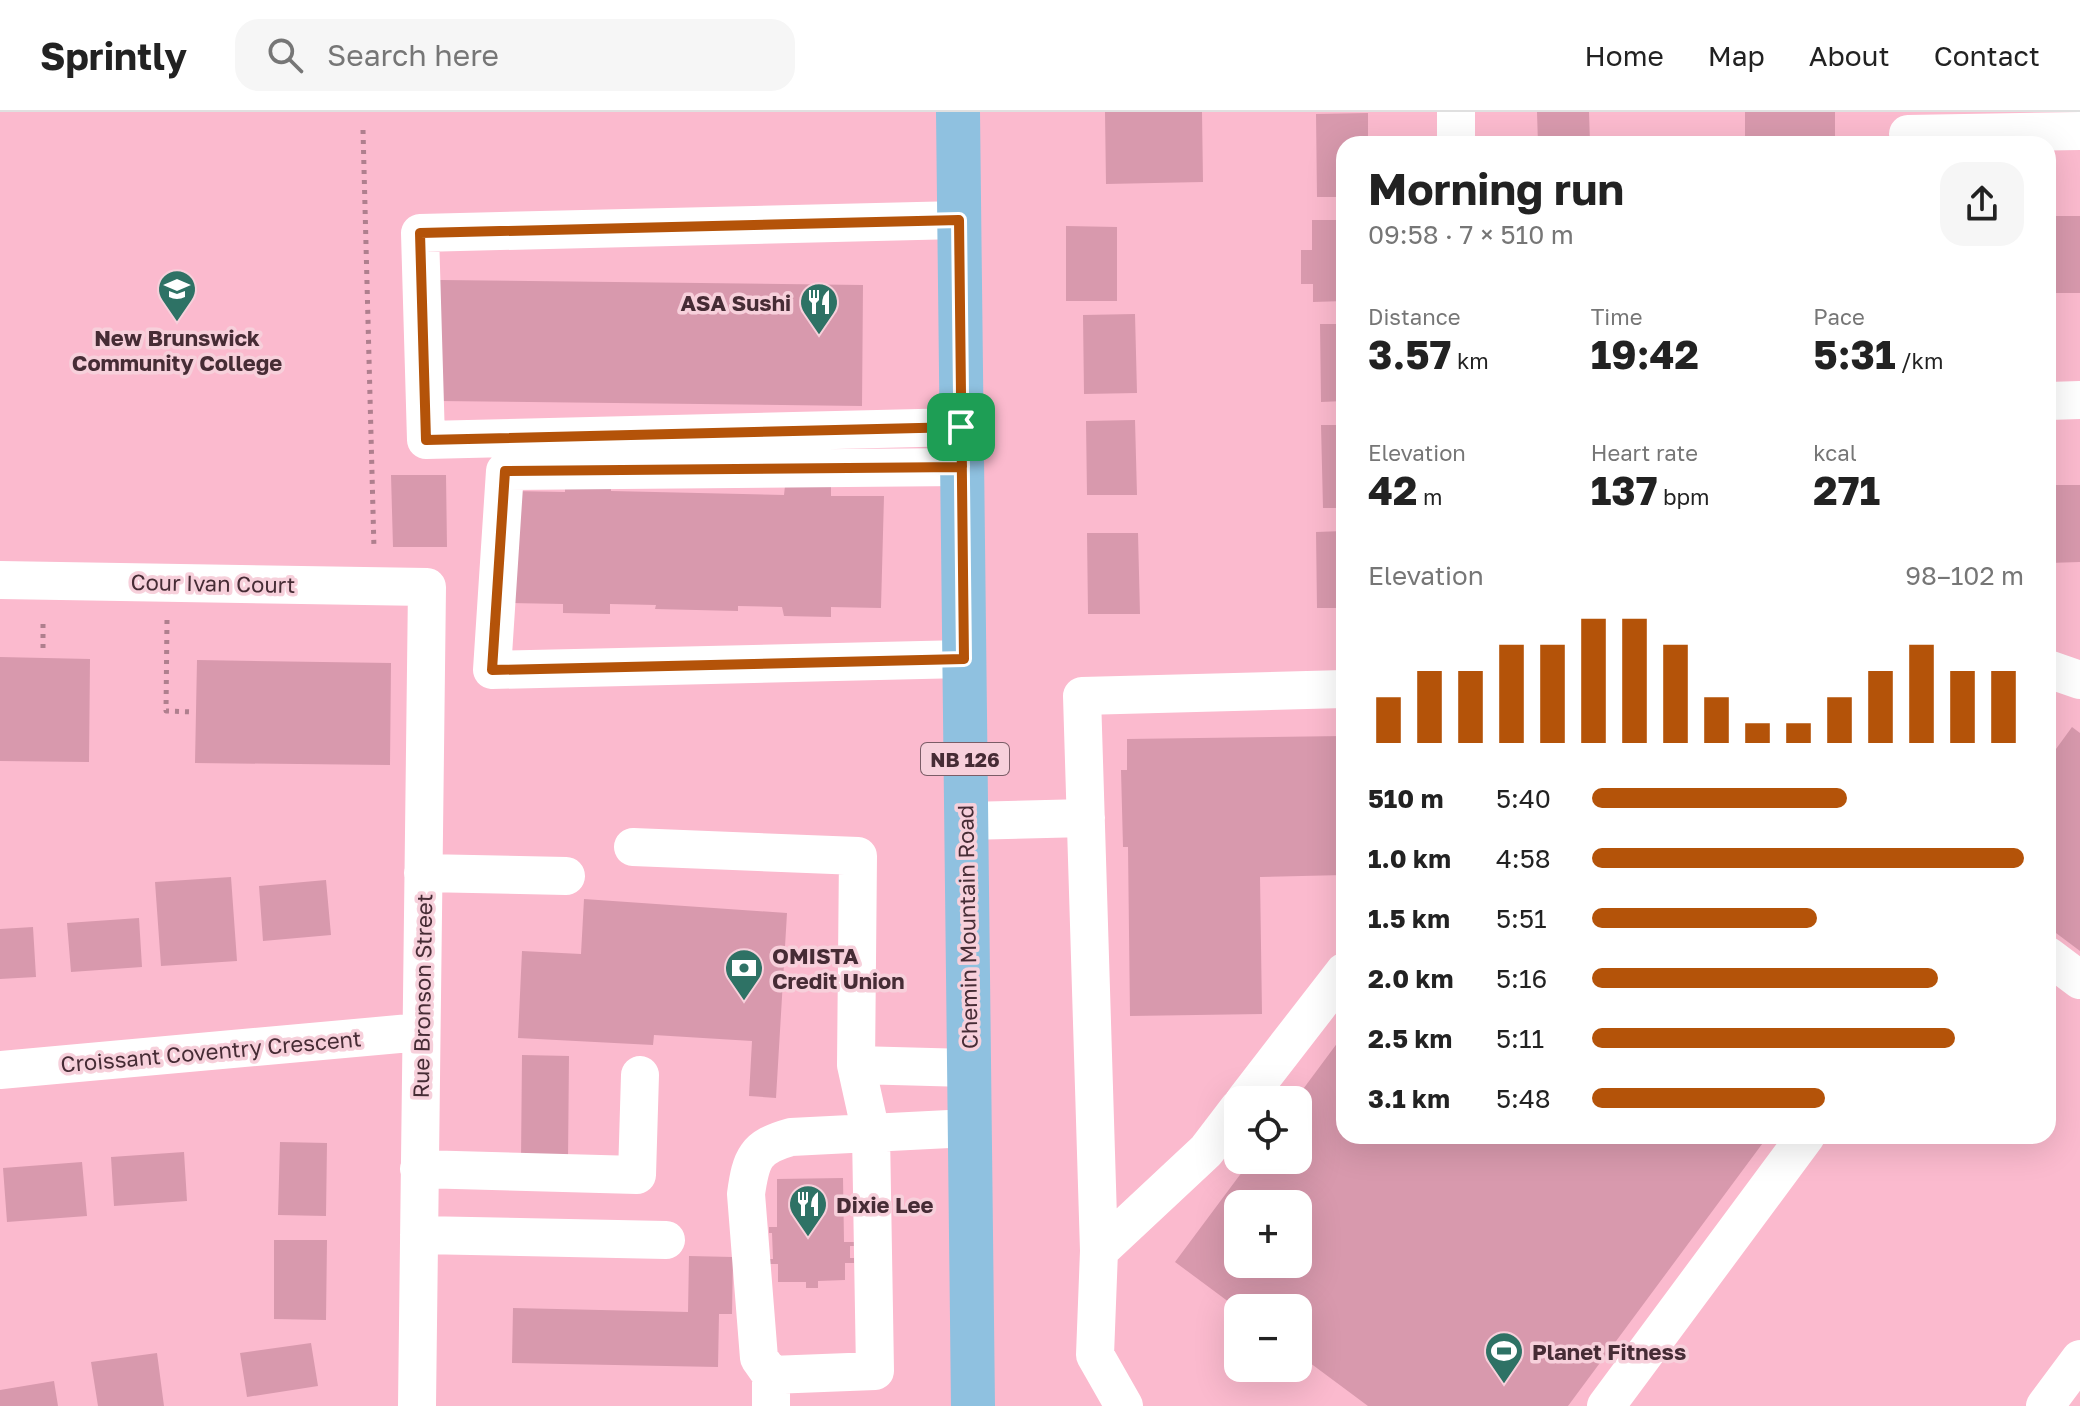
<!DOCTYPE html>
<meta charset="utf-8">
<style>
:root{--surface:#fff;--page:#f6f6f6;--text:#222;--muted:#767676;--line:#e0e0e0;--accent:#b45309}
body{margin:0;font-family:"Golos Text",sans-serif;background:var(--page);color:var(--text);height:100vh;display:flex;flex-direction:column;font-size:30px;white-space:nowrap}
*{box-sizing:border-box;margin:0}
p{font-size:26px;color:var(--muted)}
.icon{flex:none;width:44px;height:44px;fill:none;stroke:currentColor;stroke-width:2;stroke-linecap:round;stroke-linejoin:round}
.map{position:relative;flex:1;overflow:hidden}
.details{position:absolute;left:1336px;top:24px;width:720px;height:1008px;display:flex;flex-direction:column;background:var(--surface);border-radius:24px;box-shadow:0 8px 32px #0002}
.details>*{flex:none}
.fabs{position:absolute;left:1224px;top:974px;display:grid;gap:16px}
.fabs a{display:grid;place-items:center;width:88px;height:88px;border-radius:16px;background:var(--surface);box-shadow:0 8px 32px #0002;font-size:40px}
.pin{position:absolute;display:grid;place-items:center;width:68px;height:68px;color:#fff;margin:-34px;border-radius:16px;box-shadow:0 4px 12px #0006}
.round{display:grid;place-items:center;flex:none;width:84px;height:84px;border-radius:24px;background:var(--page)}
.headline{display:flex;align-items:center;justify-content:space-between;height:136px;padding:0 32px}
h1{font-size:44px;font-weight:700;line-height:60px}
.metrics{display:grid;grid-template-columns:repeat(3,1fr);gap:12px;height:136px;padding:8px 32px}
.metrics div{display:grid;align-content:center}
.metrics b{font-size:40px;font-weight:700}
.metrics small{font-size:22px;font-weight:400}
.metrics p{font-size:22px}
.chart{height:224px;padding:16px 32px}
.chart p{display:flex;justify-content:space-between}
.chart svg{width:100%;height:144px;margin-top:8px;stroke:var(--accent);stroke-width:6}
ul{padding:0 32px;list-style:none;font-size:26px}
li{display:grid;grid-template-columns:128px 96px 1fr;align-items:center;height:60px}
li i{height:20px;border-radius:10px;background:var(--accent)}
header{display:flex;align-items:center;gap:48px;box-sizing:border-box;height:112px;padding:0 40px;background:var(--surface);border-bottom:2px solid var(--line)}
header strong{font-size:38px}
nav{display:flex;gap:44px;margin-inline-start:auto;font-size:28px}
.search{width:560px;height:72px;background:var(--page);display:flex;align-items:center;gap:20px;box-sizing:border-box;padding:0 28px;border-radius:24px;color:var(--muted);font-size:30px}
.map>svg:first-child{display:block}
.building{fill:#d899ad;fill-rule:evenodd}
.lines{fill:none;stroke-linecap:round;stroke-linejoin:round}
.path{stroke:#af7f8e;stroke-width:5;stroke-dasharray:4 6;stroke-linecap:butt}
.minor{stroke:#fff;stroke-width:38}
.major{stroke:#8fc1e0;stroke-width:44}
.route-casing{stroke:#fff;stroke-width:16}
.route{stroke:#b45309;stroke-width:10}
.labels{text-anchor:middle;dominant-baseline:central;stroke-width:7;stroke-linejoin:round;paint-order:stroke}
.shield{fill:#f7d0db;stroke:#7b5d67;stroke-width:2}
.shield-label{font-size:20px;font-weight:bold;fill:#462c35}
.poi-label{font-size:22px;font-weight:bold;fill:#462c35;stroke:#f7d0db;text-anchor:start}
.street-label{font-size:22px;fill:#462c35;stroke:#f7d0db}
</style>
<header>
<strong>Sprintly</strong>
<div class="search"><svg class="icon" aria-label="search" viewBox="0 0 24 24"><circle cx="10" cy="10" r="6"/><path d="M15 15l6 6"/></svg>Search here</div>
<nav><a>Home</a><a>Map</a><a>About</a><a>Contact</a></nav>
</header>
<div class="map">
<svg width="2080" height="1294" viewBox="0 0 2080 1294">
<rect width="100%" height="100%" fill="#fbbace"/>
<path class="building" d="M1105,0H1202L1203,70L1106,72Z
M1537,0H1589L1590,32H1538Z
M1745,0H1835V32H1745Z
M1368,1V32H1344V85H1317L1316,2Z
M2048,88H2052V104H2080V181H2048Z
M1312,108H1344V189L1313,190V172H1301V138H1312Z
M1066,114L1117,115V189H1066Z
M440,168L863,173L862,294L438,289Z
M1135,202L1137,281L1084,282L1083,203Z
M1320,212H1344V289L1321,290Z
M1135,308L1137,383H1087L1086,309Z
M1321,313H1344V396H1323Z
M2048,357H2055V373H2080V450L2048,451Z
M391,363H446L447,435H393Z
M565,370L611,372V379L784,383L785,374L831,375V384H884L881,496L831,495V505L784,504L782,495L738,494V499L655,497L656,493L610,492V502L563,501V492L510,491L512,379L565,380Z
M1344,419V496H1317L1316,420Z
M1087,421H1138L1140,502H1088Z
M0,545L90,547L89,650L0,649Z
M197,548L391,551L390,653L195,651Z
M2072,615L2080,621V839L2048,815V648Z
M1344,624V763L1260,765L1262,902L1130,904L1128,735H1123L1121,658H1127V627Z
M231,765L237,849L161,854L155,770Z
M326,768L331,823L263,829L259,774Z
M584,787L787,801L776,986L749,984L752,929L654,923L653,933L518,926L522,839L581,842Z
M139,806L142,855L71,860L67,811Z
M33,815L36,865L0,867V817Z
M1344,922V1024H1768L1568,1294H1368L1298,1242V1196H1237L1175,1150L1251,1048H1298V988H1295ZM1238,1092H1298V1152H1238Z
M522,943L569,944L568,1048H521Z
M280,1030L327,1031L326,1104L278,1103Z
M184,1040L187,1089L114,1094L111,1045Z
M82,1050L87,1104L7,1110L3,1056Z
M843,1066L844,1130H854V1134H850V1146H854V1151H845V1168L818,1169V1176H806V1170H778V1152H769L770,1147H773L772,1121H769V1115H777V1067Z
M274,1128H327L326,1208L274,1207Z
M689,1144L733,1145L732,1202H719L718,1255L512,1251L513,1196L688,1200Z
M311,1231L318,1274L247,1285L240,1241Z
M157,1241L164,1294H98L91,1250Z
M54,1269L58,1294H0V1278Z"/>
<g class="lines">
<path class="path" d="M363,18L374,437
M167,508L166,599L194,600
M43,536V506"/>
<path class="minor" d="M1456,0V32
M1908,22L2080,19
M959,108L420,121L426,328L961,315
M2048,289L2080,288
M962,355L505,359L492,558L964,547
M0,468L427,475L417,1294
M2048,557L2080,568
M966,709L1086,706
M633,735L858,744L856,953L968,956
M423,761L566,764
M2048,844L2080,868
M0,958L421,920
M1245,988L1344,860
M419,1057L637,1063L640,963
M419,1123L666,1128
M1099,1139L1206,1039L1238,997
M771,1263L759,1246L746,1082C751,1046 755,1035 791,1025L969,1016
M771,1294V1263L875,1259L871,1021L856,953
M1124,1294L1095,1243L1099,1139L1082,584L1344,577
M1606,1294L1806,1024
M2045,1294L2080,1247"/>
<path class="major" d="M958,0L973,1294"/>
</g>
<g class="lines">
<g class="route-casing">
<path id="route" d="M961,315L426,328L420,121L959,108C961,254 962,400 964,547L492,558L505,359L962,355L961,315"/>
</g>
<use href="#route" class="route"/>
</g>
<defs>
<g id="university-pin" transform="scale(2)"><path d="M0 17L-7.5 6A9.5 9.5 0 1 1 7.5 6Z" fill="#2e7265" stroke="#f7d0db"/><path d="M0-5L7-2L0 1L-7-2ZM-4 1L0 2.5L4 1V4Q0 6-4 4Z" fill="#fff"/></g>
<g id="restaurant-pin" transform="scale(2)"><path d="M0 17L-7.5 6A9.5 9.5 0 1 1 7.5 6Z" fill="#2e7265" stroke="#f7d0db"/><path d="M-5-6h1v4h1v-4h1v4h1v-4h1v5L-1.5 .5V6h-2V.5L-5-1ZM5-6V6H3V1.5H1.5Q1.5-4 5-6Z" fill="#fff"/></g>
<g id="bank-pin" transform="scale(2)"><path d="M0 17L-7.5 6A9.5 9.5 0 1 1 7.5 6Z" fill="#2e7265" stroke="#f7d0db"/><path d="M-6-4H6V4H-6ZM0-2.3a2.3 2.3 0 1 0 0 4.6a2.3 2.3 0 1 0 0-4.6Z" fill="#fff"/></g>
<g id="stadium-pin" transform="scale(2)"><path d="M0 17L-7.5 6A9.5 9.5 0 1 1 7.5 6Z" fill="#2e7265" stroke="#f7d0db"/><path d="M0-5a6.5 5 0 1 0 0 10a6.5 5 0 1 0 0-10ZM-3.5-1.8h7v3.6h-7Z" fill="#fff"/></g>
</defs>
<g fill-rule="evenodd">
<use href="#university-pin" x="177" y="177"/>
<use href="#restaurant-pin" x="819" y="190"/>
<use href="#bank-pin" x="744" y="856"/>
<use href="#restaurant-pin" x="808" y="1092"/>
<use href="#stadium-pin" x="1504" y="1239"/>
</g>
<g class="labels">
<rect class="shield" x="921" y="631" width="88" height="32" rx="6"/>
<g class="shield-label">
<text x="965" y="647">NB 126</text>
</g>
<g class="poi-label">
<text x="791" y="190" text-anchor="end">ASA Sushi</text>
<text x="177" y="225" text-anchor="middle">New Brunswick<tspan x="177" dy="25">Community College</tspan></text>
<text x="772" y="843">OMISTA<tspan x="772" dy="25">Credit Union</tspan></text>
<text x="836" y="1092">Dixie Lee</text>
<text x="1532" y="1239">Planet Fitness</text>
</g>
<g class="street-label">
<text transform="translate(213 471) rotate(1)">Cour Ivan Court</text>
<text transform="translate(967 815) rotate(-91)">Chemin Mountain Road</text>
<text transform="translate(422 884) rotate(-89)">Rue Bronson Street</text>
<text transform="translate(211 939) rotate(-5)">Croissant Coventry Crescent</text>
</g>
</g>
</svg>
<div class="fabs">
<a><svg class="icon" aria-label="locate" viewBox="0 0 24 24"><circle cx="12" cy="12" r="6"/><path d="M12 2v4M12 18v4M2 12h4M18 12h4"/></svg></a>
<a>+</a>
<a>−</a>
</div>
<div class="pin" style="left:961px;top:315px;background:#1e9e55"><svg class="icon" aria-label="arrive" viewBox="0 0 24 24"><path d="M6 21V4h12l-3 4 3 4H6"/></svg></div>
<section class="details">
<div class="headline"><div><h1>Morning run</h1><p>09:58 · 7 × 510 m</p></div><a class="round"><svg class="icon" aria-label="share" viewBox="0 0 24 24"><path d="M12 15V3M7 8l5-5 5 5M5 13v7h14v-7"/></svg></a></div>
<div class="metrics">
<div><p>Distance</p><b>3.57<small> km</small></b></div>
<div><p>Time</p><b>19:42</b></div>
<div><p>Pace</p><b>5:31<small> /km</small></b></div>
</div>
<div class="metrics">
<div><p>Elevation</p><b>42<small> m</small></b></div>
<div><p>Heart rate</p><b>137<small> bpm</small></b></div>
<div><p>kcal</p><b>271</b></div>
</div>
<div class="chart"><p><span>Elevation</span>98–102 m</p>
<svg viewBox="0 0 160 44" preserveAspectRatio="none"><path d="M5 44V30M15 44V22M25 44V22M35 44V14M45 44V14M55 44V6M65 44V6M75 44V14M85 44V30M95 44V38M105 44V38M115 44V30M125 44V22M135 44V14M145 44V22M155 44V22"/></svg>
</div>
<ul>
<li><b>510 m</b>5:40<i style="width:59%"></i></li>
<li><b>1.0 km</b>4:58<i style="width:100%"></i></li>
<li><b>1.5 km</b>5:51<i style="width:52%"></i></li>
<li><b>2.0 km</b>5:16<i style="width:80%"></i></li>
<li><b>2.5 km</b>5:11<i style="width:84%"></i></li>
<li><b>3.1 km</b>5:48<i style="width:54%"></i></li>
</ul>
</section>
</div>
